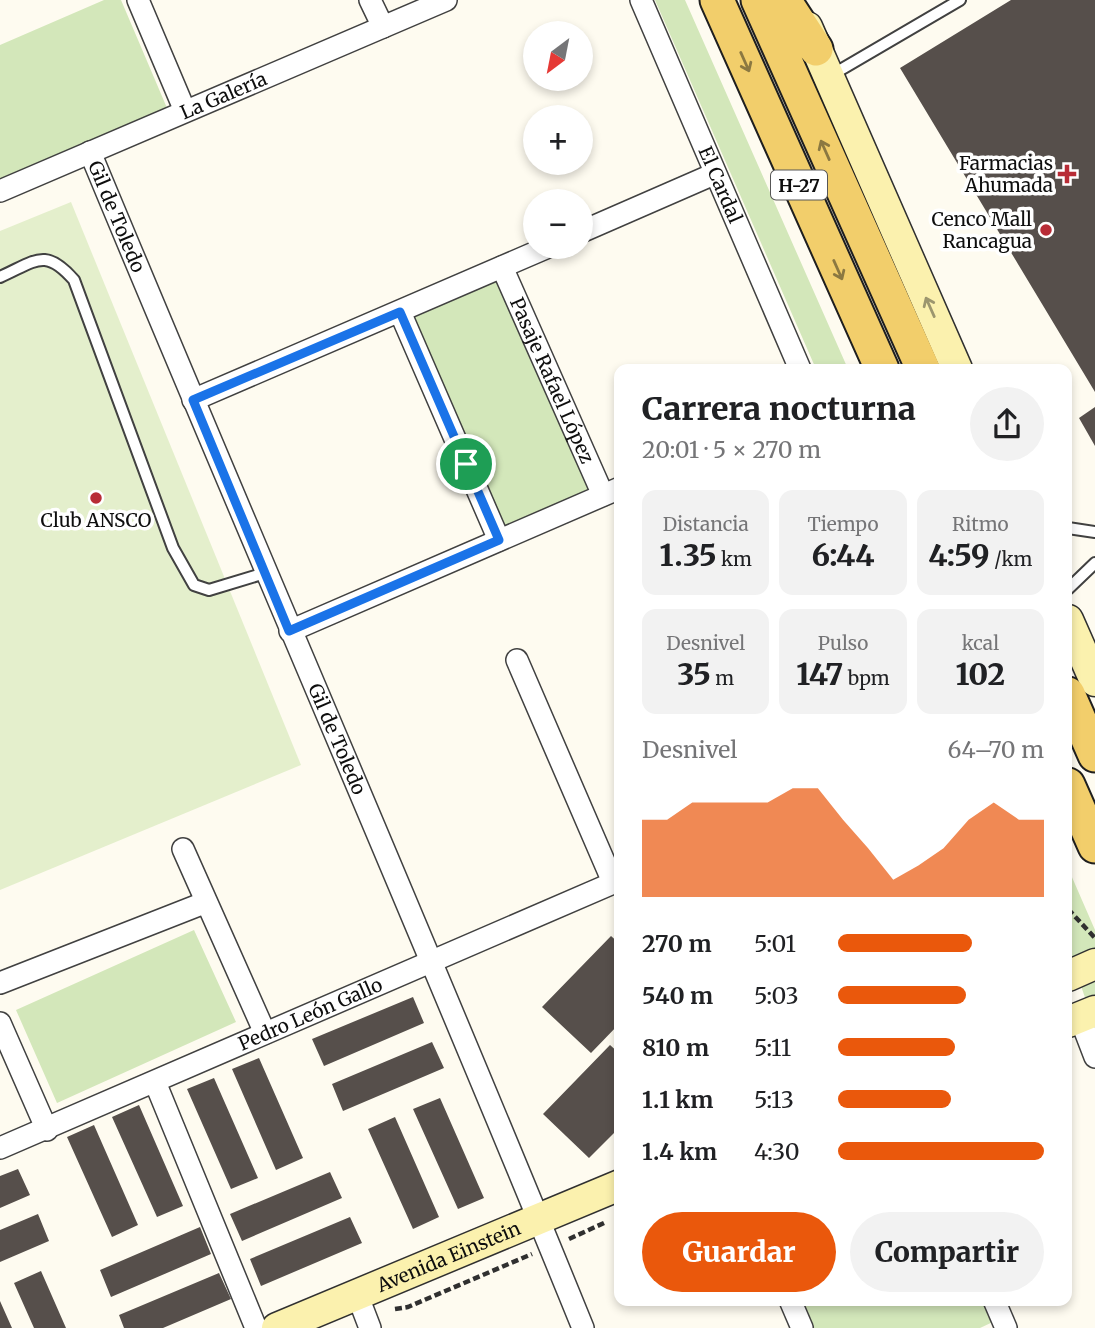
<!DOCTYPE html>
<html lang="es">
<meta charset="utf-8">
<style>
:root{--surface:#fff;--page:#f2f2f2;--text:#202124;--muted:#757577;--accent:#ea580c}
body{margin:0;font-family:Merriweather,serif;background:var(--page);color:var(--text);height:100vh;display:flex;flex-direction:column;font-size:26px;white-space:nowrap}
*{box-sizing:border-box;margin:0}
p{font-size:23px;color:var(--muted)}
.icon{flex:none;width:38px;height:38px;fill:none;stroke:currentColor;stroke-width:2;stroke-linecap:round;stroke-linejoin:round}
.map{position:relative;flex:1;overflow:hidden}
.side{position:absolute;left:614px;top:364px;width:458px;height:942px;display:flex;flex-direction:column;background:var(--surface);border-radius:14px;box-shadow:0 4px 10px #0003}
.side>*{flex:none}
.needle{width:46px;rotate:212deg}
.tools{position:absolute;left:523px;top:21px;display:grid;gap:14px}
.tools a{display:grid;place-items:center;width:70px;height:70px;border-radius:50%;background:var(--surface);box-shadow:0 4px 10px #0003;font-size:35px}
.pin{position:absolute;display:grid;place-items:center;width:60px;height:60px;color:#fff;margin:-30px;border:4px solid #fff;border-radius:50%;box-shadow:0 2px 7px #0007}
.round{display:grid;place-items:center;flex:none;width:74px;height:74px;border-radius:37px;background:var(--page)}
.head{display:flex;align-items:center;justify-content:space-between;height:119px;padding:0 28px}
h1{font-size:32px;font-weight:800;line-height:52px}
.stats{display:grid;grid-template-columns:repeat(3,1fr);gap:10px;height:119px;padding:7px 28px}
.stats div{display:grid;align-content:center;border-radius:14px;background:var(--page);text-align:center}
.stats b{font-size:30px;font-weight:800}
.stats small{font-size:19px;font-weight:400}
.stats p{font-size:19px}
.chart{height:196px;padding:14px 28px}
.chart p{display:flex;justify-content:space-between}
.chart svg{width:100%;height:126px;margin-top:7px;fill:var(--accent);opacity:.7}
.primary-button{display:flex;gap:14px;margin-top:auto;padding:14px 28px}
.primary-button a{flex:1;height:80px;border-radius:42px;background:var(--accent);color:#fff;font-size:28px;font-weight:800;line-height:80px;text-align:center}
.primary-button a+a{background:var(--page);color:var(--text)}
ul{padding:0 28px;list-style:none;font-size:23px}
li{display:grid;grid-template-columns:112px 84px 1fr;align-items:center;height:52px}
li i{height:18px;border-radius:9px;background:var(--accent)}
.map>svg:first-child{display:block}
.green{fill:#d3e7ba}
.pitch{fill:#e4efcc}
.building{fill:#564f4b}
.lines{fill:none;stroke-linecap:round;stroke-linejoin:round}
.lane-casing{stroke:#414141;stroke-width:14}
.street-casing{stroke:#414141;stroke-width:24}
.secondary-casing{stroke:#303030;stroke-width:33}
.primary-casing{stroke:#1f1f1f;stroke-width:37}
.path{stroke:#303030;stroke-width:4.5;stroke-dasharray:7 3.5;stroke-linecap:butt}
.lane{stroke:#fff;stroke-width:10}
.street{stroke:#fff;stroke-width:21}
.secondary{stroke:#fbf1ae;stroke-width:30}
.primary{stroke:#f2ce6b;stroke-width:33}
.oneway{stroke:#8b7841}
.oneway2{stroke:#9c966e}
.route-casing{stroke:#fff;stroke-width:14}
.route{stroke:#1a73e8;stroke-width:9}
.poi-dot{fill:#b82c36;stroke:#fff;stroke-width:2.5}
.labels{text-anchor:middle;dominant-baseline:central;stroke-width:7;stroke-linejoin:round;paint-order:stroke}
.shield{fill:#fff;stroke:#565656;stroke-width:2}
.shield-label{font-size:18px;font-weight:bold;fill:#0e0e0e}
.street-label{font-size:19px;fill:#0e0e0e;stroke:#fff}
.poi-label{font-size:19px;fill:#0e0e0e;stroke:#fff;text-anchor:end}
</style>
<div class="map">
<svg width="1095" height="1328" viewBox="0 0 1095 1328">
<rect width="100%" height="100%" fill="#fefbf0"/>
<path class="green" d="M104,0H121L167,108L0,179V45Z
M655,0H685L848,369H816Z
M499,275L596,492L503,532L409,315Z
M1068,868L1095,930V1026L1068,949Z
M194,930L236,1022L57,1103L16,1010Z
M802,1300H986L995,1321L980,1328H813Z"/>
<path class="pitch" d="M71,202L301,765L0,890V231Z"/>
<path class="building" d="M1011,0H1095V392L900,68Z
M1095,407V446L1079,418Z
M611,936L620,944V1023L591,1053L542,1007Z
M413,997L424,1023L324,1066L312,1039Z
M432,1042L444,1068L343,1111L332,1084Z
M610,1045L620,1054V1127L589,1158L543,1114Z
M259,1058L303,1158L276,1170L232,1069Z
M214,1078L258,1178L231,1189L187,1089Z
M440,1098L484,1198L458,1209L413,1109Z
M139,1105L183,1206L157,1217L112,1117Z
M395,1117L439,1217L413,1229L368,1129Z
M94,1125L138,1225L112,1237L67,1137Z
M18,1169L30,1195L0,1208V1176Z
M330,1172L342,1198L242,1241L230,1214Z
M38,1214L49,1241L0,1262V1230Z
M350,1217L362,1243L261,1286L250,1259Z
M200,1227L211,1254L111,1297L100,1270Z
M41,1271L66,1328H34L14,1283Z
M219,1273L231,1299L163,1328H124L119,1315Z
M0,1301L12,1328H0Z"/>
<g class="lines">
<g class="lane-casing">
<path id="lane" d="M830,76L960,0
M0,277C36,261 45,247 74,280L173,548L194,585L209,590L265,573
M1068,528L1095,532
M1068,589L1095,563"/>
</g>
<g class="street-casing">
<g id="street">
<path d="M138,0L185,111"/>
<path d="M370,0L383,27"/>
<path id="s1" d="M641,0L800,369"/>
<path id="s2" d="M90,152C253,545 423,934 583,1328"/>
<path id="s3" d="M0,191L446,0"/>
<path d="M581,232L714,174"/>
<path id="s4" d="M502,267L603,495"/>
<path d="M400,312L499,540"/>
<path d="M193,400L548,247"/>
<path d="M290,631L620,488"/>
<path d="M517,660L613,882"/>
<path d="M183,849L265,1033"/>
<path d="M0,983L204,903"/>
<path d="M1080,1018L1095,1057"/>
<path d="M0,1023L47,1130"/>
<path d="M155,1082L256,1328"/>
<path id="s5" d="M0,1148L620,880"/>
<path d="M357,1294L370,1328"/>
<path d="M790,1300L802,1328"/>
<path d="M994,1300L1006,1328"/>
</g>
</g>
<g class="secondary-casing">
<g id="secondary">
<path d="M807,27L957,369"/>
<path d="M1068,620L1095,681"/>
<path d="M1068,976L1095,964"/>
<path d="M1068,1022L1095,1011"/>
<path id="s6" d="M277,1328L620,1185"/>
</g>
</g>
<g class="primary-casing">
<path id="primary" d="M717,0L882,369
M758,0L923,369
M784,0L816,49
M1068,694L1095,755
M1068,785L1095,846"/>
</g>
<path class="path" d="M1068,909L1095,938
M569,1239L606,1222
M395,1309L408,1307L532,1254"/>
<use href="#lane" class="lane"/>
<use href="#street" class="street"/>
<use href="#secondary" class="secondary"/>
<use href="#primary" class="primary"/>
</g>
<defs><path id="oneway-shaft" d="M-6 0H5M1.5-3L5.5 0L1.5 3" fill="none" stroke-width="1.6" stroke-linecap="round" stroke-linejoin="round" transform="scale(1.75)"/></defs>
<g class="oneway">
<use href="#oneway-shaft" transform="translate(745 62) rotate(66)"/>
<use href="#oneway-shaft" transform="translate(825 150) rotate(-114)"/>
<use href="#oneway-shaft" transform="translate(838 270) rotate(66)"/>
</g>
<use class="oneway2" href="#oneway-shaft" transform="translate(930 307) rotate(-114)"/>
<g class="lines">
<g class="route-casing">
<path id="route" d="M400,312L499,540L289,631L193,400Z"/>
</g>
<use href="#route" class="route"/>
</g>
<g class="poi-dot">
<path d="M1063.5 163.5h7v7h7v7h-7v7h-7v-7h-7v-7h7z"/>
<circle cx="1046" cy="230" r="7"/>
<circle cx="96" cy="498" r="7"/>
</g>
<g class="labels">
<rect class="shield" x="771" y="170.5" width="56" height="29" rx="5"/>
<g class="shield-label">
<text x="799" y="185">H-27</text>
</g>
<g class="street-label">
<text stroke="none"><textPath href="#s3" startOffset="243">La Galería</textPath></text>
<text stroke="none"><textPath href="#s1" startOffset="201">El Cardal</textPath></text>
<text stroke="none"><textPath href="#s2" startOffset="70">Gil de Toledo</textPath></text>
<text stroke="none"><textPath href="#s4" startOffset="124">Pasaje Rafael López</textPath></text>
<text stroke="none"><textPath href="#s2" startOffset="637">Gil de Toledo</textPath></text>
<text stroke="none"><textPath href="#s5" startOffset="338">Pedro León Gallo</textPath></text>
<text stroke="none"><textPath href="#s6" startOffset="186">Avenida Einstein</textPath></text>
</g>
<g class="poi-label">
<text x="1053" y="163">Farmacias<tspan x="1053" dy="22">Ahumada</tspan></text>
<text x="1032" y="219">Cenco Mall<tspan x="1032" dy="22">Rancagua</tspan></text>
<text x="96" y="520" text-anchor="middle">Club ANSCO</text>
</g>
</g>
</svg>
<div class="tools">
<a><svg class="needle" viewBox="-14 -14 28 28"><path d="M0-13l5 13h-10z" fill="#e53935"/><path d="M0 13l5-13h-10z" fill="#757577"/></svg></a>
<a>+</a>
<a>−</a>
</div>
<div class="pin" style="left:466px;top:464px;background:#1e9e55"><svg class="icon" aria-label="arrive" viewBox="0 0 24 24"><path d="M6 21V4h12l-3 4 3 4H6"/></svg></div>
<section class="side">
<div class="head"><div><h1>Carrera nocturna</h1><p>20:01 · 5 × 270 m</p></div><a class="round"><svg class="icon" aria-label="share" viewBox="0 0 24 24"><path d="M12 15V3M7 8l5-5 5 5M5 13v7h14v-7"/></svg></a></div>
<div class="stats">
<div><p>Distancia</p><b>1.35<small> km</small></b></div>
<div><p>Tiempo</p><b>6:44</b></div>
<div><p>Ritmo</p><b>4:59<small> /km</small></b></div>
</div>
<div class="stats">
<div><p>Desnivel</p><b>35<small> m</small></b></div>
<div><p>Pulso</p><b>147<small> bpm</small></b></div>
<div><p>kcal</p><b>102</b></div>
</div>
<div class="chart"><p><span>Desnivel</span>64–70 m</p>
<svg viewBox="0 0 160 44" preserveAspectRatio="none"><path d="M0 44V17L10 17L20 11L30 11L40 11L50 11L60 6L70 6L80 17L90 27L100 38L110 33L120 27L130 17L140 11L150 17L160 17V44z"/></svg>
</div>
<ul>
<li><b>270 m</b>5:01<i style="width:65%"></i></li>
<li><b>540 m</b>5:03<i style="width:62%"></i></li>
<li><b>810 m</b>5:11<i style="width:57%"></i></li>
<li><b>1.1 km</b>5:13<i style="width:55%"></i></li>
<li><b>1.4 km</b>4:30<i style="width:100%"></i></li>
</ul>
<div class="primary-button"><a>Guardar</a><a>Compartir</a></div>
</section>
</div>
